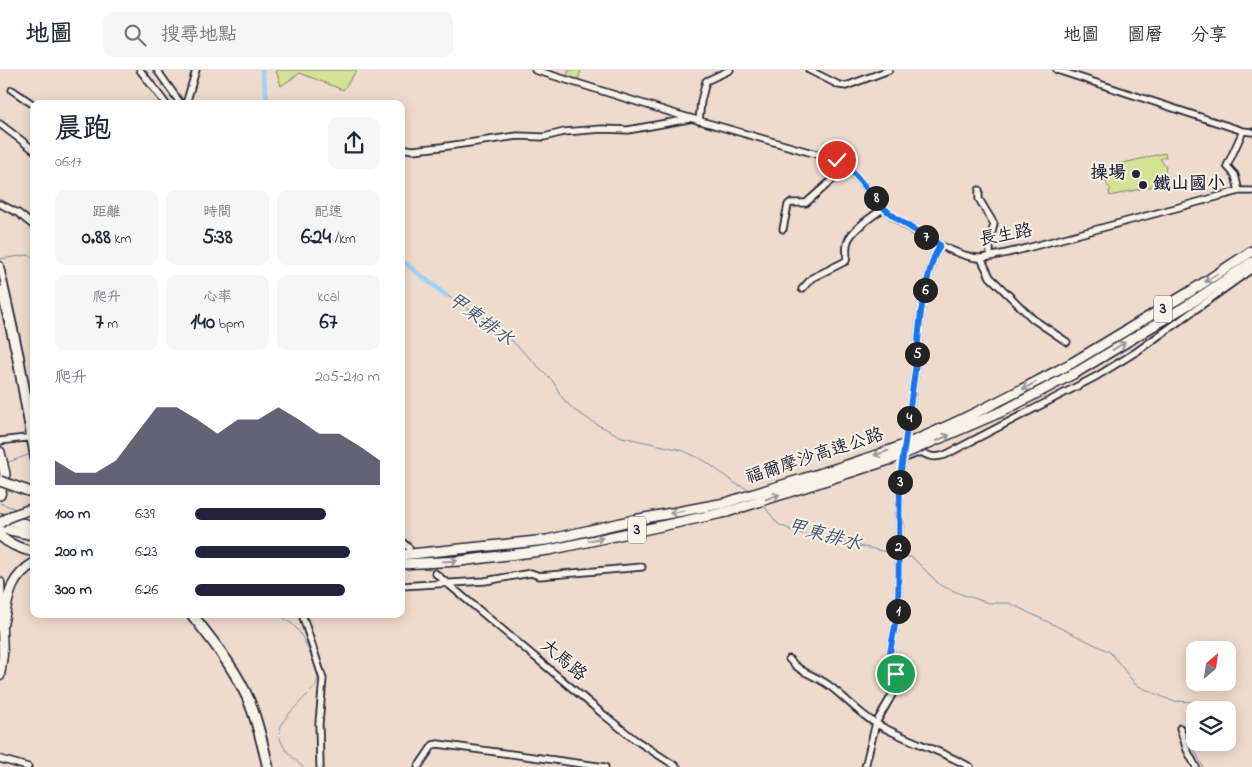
<!DOCTYPE html>
<html lang="zh-TW">
<meta charset="utf-8">
<style>
:root{--surface:#fff;--page:#f6f6f7;--text:#1f2937;--muted:#747a83;--line:#e0e1e3;--accent:#22223b}
body{margin:0;font-family:"Indie Flower","LXGW WenKai TC",sans-serif;background:var(--page);color:var(--text);height:100vh;display:flex;flex-direction:column;font-size:19px;white-space:nowrap}
*{box-sizing:border-box;margin:0}
p{font-size:16px;color:var(--muted)}
.icon{flex:none;width:28px;height:28px;fill:none;stroke:currentColor;stroke-width:2;stroke-linecap:round;stroke-linejoin:round}
.map{position:relative;flex:1;overflow:hidden}
.details{position:absolute;left:30px;top:30px;width:375px;height:518px;display:flex;flex-direction:column;background:var(--surface);border-radius:10px;box-shadow:0 2px 12px #0003}
.details>*{flex:none}
.needle{width:32px;rotate:29deg}
.buttons{position:absolute;left:1186px;top:571px;display:grid;gap:10px}
.buttons a{display:grid;place-items:center;width:50px;height:50px;border-radius:10px;background:var(--surface);box-shadow:0 2px 12px #0003;font-size:25px}
.pin{position:absolute;display:grid;place-items:center;width:42px;height:42px;color:#fff;margin:-21px;border:2px solid #fff;border-radius:50%;box-shadow:0 1px 5px #0007}
.km{position:absolute;width:25px;height:25px;margin:-12px;border-radius:50%;background:#222;color:#fff;font-size:14px;line-height:25px;text-align:center}
.round{display:grid;place-items:center;flex:none;width:52px;height:52px;border-radius:10px;background:var(--page)}
.summary{display:flex;align-items:center;justify-content:space-between;height:85px;padding:0 25px}
h1{font-size:28px;font-weight:800;line-height:38px}
.metrics{display:grid;grid-template-columns:repeat(3,1fr);gap:8px;height:85px;padding:5px 25px}
.metrics div{display:grid;align-content:center;border-radius:10px;background:var(--page);text-align:center}
.metrics b{font-size:21px;font-weight:800}
.metrics small{font-size:14px;font-weight:400}
.metrics p{font-size:14px}
.chart{height:140px;padding:10px 25px}
.chart p{display:flex;justify-content:space-between}
.chart svg{width:100%;height:90px;margin-top:5px;fill:var(--accent);opacity:.7}
ul{padding:0 25px;list-style:none;font-size:16px}
li{display:grid;grid-template-columns:80px 60px 1fr;align-items:center;height:38px}
li i{height:12px;border-radius:6px;background:var(--accent)}
header{display:flex;align-items:center;gap:30px;box-sizing:border-box;height:70px;padding:0 25px;background:var(--surface);border-bottom:1px solid var(--line)}
header strong{font-size:24px}
nav{display:flex;gap:28px;margin-inline-start:auto;font-size:18px}
.search{width:350px;height:45px;background:var(--page);display:flex;align-items:center;gap:12px;box-sizing:border-box;padding:0 18px;border-radius:10px;color:var(--muted);font-size:19px}
.map>svg:first-child{display:block}
.green{fill:#d4e295;stroke:#7b8268}
.lines{fill:none;stroke-linecap:round;stroke-linejoin:round}
.stream{stroke:#6b8aae;stroke-width:1}
.canal{stroke:#9ccffa;stroke-width:4.5}
.minor-tunnel{stroke:#c5b6b0;stroke-width:5.5;stroke-dasharray:5.5 3;stroke-linecap:butt}
.minor-casing{stroke:#22223b;stroke-width:9}
.major-casing{stroke:#22223b;stroke-width:11}
.highway-casing{stroke:#22223b;stroke-width:12}
.minor{stroke:#f7f3e8;stroke-width:5.5}
.major{stroke:#f7f3e8;stroke-width:8}
.highway{stroke:#f7f3e8;stroke-width:9}
.highway-bridge-casing{stroke:#22223b;stroke-width:12;stroke-linecap:butt}
.highway-bridge{stroke:#f7f3e8;stroke-width:9}
.oneway{stroke:#97959a}
.route-casing{stroke:#fff;stroke-width:10}
.route{stroke:#1a73e8;stroke-width:6}
.poi-dot{fill:#22223b;stroke:#f7f3e8;stroke-width:2}
.labels{text-anchor:middle;dominant-baseline:central;stroke-width:4;stroke-linejoin:round;paint-order:stroke}
.shield{fill:#f7f3e8;stroke:#62616f;stroke-width:1}
.shield-label{font-size:16px;font-weight:bold;fill:#22223b}
.poi-label{font-size:18px;font-weight:bold;fill:#22223b;stroke:#f7f3e8;text-anchor:end}
.street-label{font-size:18px;fill:#22223b;stroke:#f7f3e8}
.water-label{font-size:19px;font-style:italic;fill:#475674;stroke:#f7f3e8}
</style>
<header>
<strong>地圖</strong>
<div class="search"><svg class="icon" aria-label="search" viewBox="0 0 24 24"><circle cx="10" cy="10" r="6"/><path d="M15 15l6 6"/></svg>搜尋地點</div>
<nav><a>地圖</a><a>圖層</a><a>分享</a></nav>
</header>
<div class="map">
<svg width="1252" height="697" viewBox="0 0 1252 697">
<rect width="100%" height="100%" fill="#eedbcd"/>
<filter id="ink" filterUnits="userSpaceOnUse"><feTurbulence type="fractalNoise" baseFrequency=".02" numOctaves="2"/><feDisplacementMap in="SourceGraphic" scale="10" xChannelSelector="R" yChannelSelector="G"/><feConvolveMatrix kernelMatrix="1 2 1 2 8 2 1 2 1" color-interpolation-filters="sRGB"/></filter>
<g filter="url(#ink)">
<path class="green" d="M276,0H357L343,20L300,3L281,16Z
M569,0H581L578,10L567,7Z
M1165,83L1166,87L1160,89L1166,97L1164,108L1169,107L1170,112L1110,126L1109,121L1111,120C1104,113 1103,104 1111,96Z"/>
<g class="lines">
<path class="stream" d="M0,189L27,185L34,187
M446,225L488,251L504,263L552,310L563,329L574,340L598,355L622,367L682,380L705,391L736,414L751,420
M6,393L31,384
M0,433L16,439
M763,435L778,454L795,462L896,484
M902,485L913,488L940,515L961,524L989,533H1009L1110,582L1136,615L1172,631L1196,632L1198,637L1196,640
M276,544C295,553 300,561 308,579C311,587 319,600 318,608C317,616 310,622 305,627C276,656 267,666 303,697
M1195,641L1185,654L1184,659L1203,697"/>
<path class="canal" d="M262,0L268,34
M401,190L446,225"/>
<path class="minor-tunnel" d="M414,483L435,503"/>
<g class="minor-casing">
<path id="minor" d="M140,0L166,34
M157,0L181,34
M535,0L676,44L837,90C857,102 868,123 885,139C902,156 955,187 979,188C988,188 1006,183 1016,181L1239,121H1252
M809,0L839,15L846,16L889,0
M1057,0L1243,61L1252,62
M12,20L34,35
M186,34L196,0
M699,51L701,31L706,11L730,0
M0,54L34,80
M401,78L413,80L441,77L517,66L544,67L564,62L602,59L628,60L689,49
M979,120V129L994,154L990,170V186
M1239,121L1235,105L1227,96L1243,61
M0,134L18,143L34,156
M783,159L788,135L790,133H806L848,96
M981,188L990,207L1033,249L1067,272
M0,195L20,285L34,363
M0,219L15,283L34,389
M802,219L812,208L846,191C848,184 845,177 848,171C852,159 874,145 884,138
M0,371L34,367
M905,388L921,382C930,387 935,388 945,385L1097,306L1136,282L1252,199
M401,471L409,478
M435,503L604,645L634,669L677,697
M401,516L485,511L531,503L539,506L642,497
M189,544C209,569 231,597 245,627C255,648 260,674 266,697
M194,544C215,571 238,599 251,630C260,652 265,675 270,697
M302,544L323,609L319,653L320,697
M789,589C799,602 814,605 827,614C844,626 857,642 875,653C905,670 940,680 970,697
M1180,658L1187,680L1196,697
M0,689L28,697
M418,697L433,675L438,674L605,697
M865,697L876,653L896,618L898,609L890,582L898,540L900,408L915,301L921,241L929,203L934,187L940,175"/>
</g>
<g class="major-casing">
<path id="major" d="M0,512L3,585L0,606"/>
</g>
<g class="highway-casing">
<path id="highway" d="M1072,293L1188,223L1252,181
M1077,302L1191,233L1252,192
M0,382L5,404L0,425
M0,448L34,456
M0,458L34,465
M0,466C10,475 21,479 34,482
M401,485L547,470L634,450L725,433
M401,494L460,491L549,480L727,442
M3,553C8,528 9,508 34,493"/>
</g>
<use href="#minor" class="minor"/>
<use href="#major" class="major"/>
<use href="#highway" class="highway"/>
<g class="highway-bridge-casing">
<path id="highway-bridge" d="M0,411L34,423
M725,433C780,415 837,400 891,380C954,356 1013,324 1072,293
M727,442L892,389L1003,341L1077,302
M0,453L11,446L34,438"/>
</g>
<use href="#highway-bridge" class="highway-bridge"/>
</g>
<defs><path id="oneway-shaft" d="M-6 0H5M1.5-3L5.5 0L1.5 3" fill="none" stroke-width="1.6" stroke-linecap="round" stroke-linejoin="round" transform="scale(1.25)"/></defs>
<g class="oneway">
<use href="#oneway-shaft" transform="translate(1211 208) rotate(147)"/>
<use href="#oneway-shaft" transform="translate(1119 276) rotate(-31)"/>
<use href="#oneway-shaft" transform="translate(1029 316) rotate(152)"/>
<use href="#oneway-shaft" transform="translate(943 368) rotate(-24)"/>
<use href="#oneway-shaft" transform="translate(881 383) rotate(162)"/>
<use href="#oneway-shaft" transform="translate(773 427) rotate(-18)"/>
<use href="#oneway-shaft" transform="translate(677 442) rotate(169)"/>
<use href="#oneway-shaft" transform="translate(596 469) rotate(-13)"/>
<use href="#oneway-shaft" transform="translate(450 491) rotate(-3)"/>
</g>
</g>
<g class="lines" filter="url(#ink)">
<g class="route-casing">
<path id="route" d="M837,90C858,102 868,124 885,139C901,154 922,164 940,175L934,187L929,203L921,241L915,301L900,408L898,540L890,582L896,604"/>
</g>
<use href="#route" class="route"/>
</g>
<g class="poi-dot">
<circle cx="1136" cy="104" r="5"/>
<circle cx="1143" cy="115" r="5"/>
</g>
<g class="labels">
<g class="shield">
<rect x="1154" y="225.5" width="18" height="27" rx="4"/>
<rect x="628" y="446.5" width="18" height="27" rx="4"/>
</g>
<g class="shield-label">
<text x="1163" y="239">3</text>
<text x="637" y="460">3</text>
</g>
<g class="poi-label">
<text x="1126" y="104">操場</text>
<text x="1153" y="115" text-anchor="start">鐵山國小</text>
</g>
<g class="street-label">
<text transform="translate(1006 166) rotate(-11)">長生路</text>
<text transform="translate(815 387) rotate(-18)">福爾摩沙高速公路</text>
<text transform="translate(563 591) rotate(40)">大馬路</text>
</g>
<g class="water-label">
<text transform="translate(480 250) rotate(36)">甲東排水</text>
<text transform="translate(824 466) rotate(15)">甲東排水</text>
</g>
</g>
</svg>
<div class="buttons">
<a><svg class="needle" viewBox="-14 -14 28 28"><path d="M0-13l5 13h-10z" fill="#e53935"/><path d="M0 13l5-13h-10z" fill="#747a83"/></svg></a>
<a><svg class="icon" aria-label="layers" viewBox="0 0 24 24"><path d="M12 4l9 5-9 5-9-5zM3 14l9 5 9-5"/></svg></a>
</div>
<div class="pin" style="left:896px;top:604px;background:#1e9e55"><svg class="icon" aria-label="arrive" viewBox="0 0 24 24"><path d="M6 21V4h12l-3 4 3 4H6"/></svg></div>
<div class="pin" style="left:837px;top:90px;background:#d93025"><svg class="icon" aria-label="check" viewBox="0 0 24 24"><path d="M5 12l5 5 9-10"/></svg></div>
<b class="km" style="left:898px;top:541px">1</b>
<b class="km" style="left:898px;top:477px">2</b>
<b class="km" style="left:900px;top:412px">3</b>
<b class="km" style="left:909px;top:348px">4</b>
<b class="km" style="left:917px;top:284px">5</b>
<b class="km" style="left:925px;top:220px">6</b>
<b class="km" style="left:926px;top:167px">7</b>
<b class="km" style="left:876px;top:128px">8</b>
<section class="details">
<div class="summary"><div><h1>晨跑</h1><p>06:17</p></div><a class="round"><svg class="icon" aria-label="share" viewBox="0 0 24 24"><path d="M12 15V3M7 8l5-5 5 5M5 13v7h14v-7"/></svg></a></div>
<div class="metrics">
<div><p>距離</p><b>0.88<small> km</small></b></div>
<div><p>時間</p><b>5:38</b></div>
<div><p>配速</p><b>6:24<small> /km</small></b></div>
</div>
<div class="metrics">
<div><p>爬升</p><b>7<small> m</small></b></div>
<div><p>心率</p><b>140<small> bpm</small></b></div>
<div><p>kcal</p><b>67</b></div>
</div>
<div class="chart"><p><span>爬升</span>205–210 m</p>
<svg viewBox="0 0 160 44" preserveAspectRatio="none"><path d="M0 44V32L10 38L20 38L30 32L40 19L50 6L60 6L70 12L80 19L90 12L100 12L110 6L120 12L130 19L140 19L150 25L160 32V44z"/></svg>
</div>
<ul>
<li><b>100 m</b>6:39<i style="width:71%"></i></li>
<li><b>200 m</b>6:23<i style="width:84%"></i></li>
<li><b>300 m</b>6:26<i style="width:81%"></i></li>
</ul>
</section>
</div>
